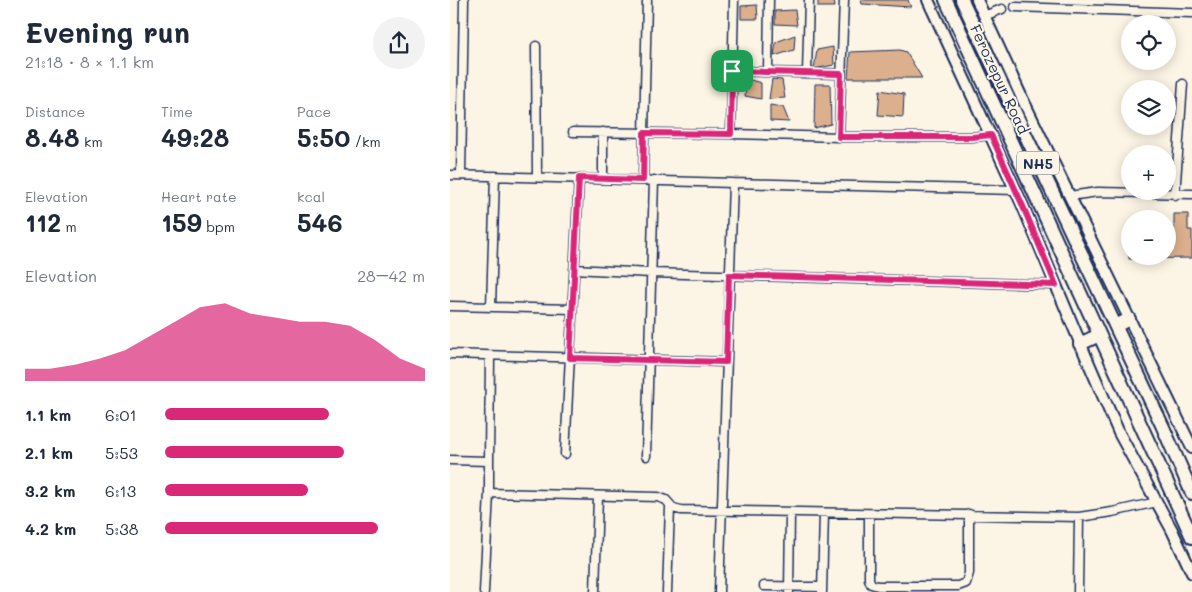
<!DOCTYPE html>
<meta charset="utf-8">
<style>
:root{--surface:#fff;--page:#f2f2f3;--text:#1f2937;--muted:#747a83;--accent:#db2777}
body{margin:0;font-family:Mali,sans-serif;background:var(--page);color:var(--text);height:100vh;display:flex;flex-direction:column;font-size:19px;white-space:nowrap}
*{box-sizing:border-box;margin:0}
p{font-size:16px;color:var(--muted)}
.icon{flex:none;width:28px;height:28px;fill:none;stroke:currentColor;stroke-width:2;stroke-linecap:round;stroke-linejoin:round}
.map{position:relative;flex:1;overflow:hidden}
.sheet{display:flex;flex-direction:column;background:var(--surface);width:450px}
.sheet>*{flex:none}
.controls{position:absolute;left:671px;top:15px;display:grid;gap:10px}
.controls a{display:grid;place-items:center;width:55px;height:55px;border-radius:50%;background:var(--surface);box-shadow:0 2px 12px #0003;font-size:25px}
.pin{position:absolute;display:grid;place-items:center;width:42px;height:42px;color:#fff;margin:-21px;border-radius:10px;box-shadow:0 2px 8px #0006}
.round{display:grid;place-items:center;flex:none;width:52px;height:52px;border-radius:26px;background:var(--page)}
.headline{display:flex;align-items:center;justify-content:space-between;height:85px;padding:0 25px}
h1{font-size:28px;font-weight:800;line-height:38px}
.stats{display:grid;grid-template-columns:repeat(3,1fr);gap:8px;height:85px;padding:5px 25px}
.stats div{display:grid;align-content:center}
.stats b{font-size:25px;font-weight:800}
.stats small{font-size:14px;font-weight:400}
.stats p{font-size:14px}
.chart{height:140px;padding:10px 25px}
.chart p{display:flex;justify-content:space-between}
.chart svg{width:100%;height:90px;margin-top:5px;fill:var(--accent);opacity:.7}
ul{padding:0 25px;list-style:none;font-size:16px}
li{display:grid;grid-template-columns:80px 60px 1fr;align-items:center;height:38px}
li i{height:12px;border-radius:6px;background:var(--accent)}
main{display:flex;flex:1;min-height:0}
.map>svg:first-child{display:block}
.building{fill:#dcb08d;stroke:#1b2f5e}
.lines{fill:none;stroke-linecap:round;stroke-linejoin:round}
.minor-casing{stroke:#1b2f5e;stroke-width:11}
.secondary-casing{stroke:#1b2f5e;stroke-width:14}
.trunk-casing{stroke:#1b2f5e;stroke-width:16}
.minor{stroke:#fcf5e5;stroke-width:8}
.secondary{stroke:#fcf5e5;stroke-width:10}
.trunk{stroke:#fcf5e5;stroke-width:12}
.route-casing{stroke:#fff;stroke-width:10}
.route{stroke:#db2777;stroke-width:6}
.labels{text-anchor:middle;dominant-baseline:central;stroke-width:4;stroke-linejoin:round;paint-order:stroke}
.shield{fill:#fcf5e5;stroke:#5e6a86;stroke-width:1}
.shield-label{font-size:14px;font-weight:bold;fill:#1b2f5e}
.street-label{font-size:15px;fill:#1b2f5e;stroke:#fcf5e5}
</style>
<main>
<section class="sheet">
<div class="headline"><div><h1>Evening run</h1><p>21:18 · 8 × 1.1 km</p></div><a class="round"><svg class="icon" aria-label="share" viewBox="0 0 24 24"><path d="M12 15V3M7 8l5-5 5 5M5 13v7h14v-7"/></svg></a></div>
<div class="stats">
<div><p>Distance</p><b>8.48<small> km</small></b></div>
<div><p>Time</p><b>49:28</b></div>
<div><p>Pace</p><b>5:50<small> /km</small></b></div>
</div>
<div class="stats">
<div><p>Elevation</p><b>112<small> m</small></b></div>
<div><p>Heart rate</p><b>159<small> bpm</small></b></div>
<div><p>kcal</p><b>546</b></div>
</div>
<div class="chart"><p><span>Elevation</span>28–42 m</p>
<svg viewBox="0 0 160 44" preserveAspectRatio="none"><path d="M0 44V38L10 38L20 36L30 33L40 29L50 22L60 15L70 8L80 6L90 11L100 13L110 15L120 15L130 17L140 24L150 33L160 38V44z"/></svg>
</div>
<ul>
<li><b>1.1 km</b>6:01<i style="width:63%"></i></li>
<li><b>2.1 km</b>5:53<i style="width:69%"></i></li>
<li><b>3.2 km</b>6:13<i style="width:55%"></i></li>
<li><b>4.2 km</b>5:38<i style="width:82%"></i></li>
</ul>
</section>
<div class="map">
<svg width="742" height="592" viewBox="0 0 742 592">
<rect width="100%" height="100%" fill="#fcf5e5"/>
<filter id="ink" filterUnits="userSpaceOnUse"><feTurbulence type="fractalNoise" baseFrequency=".02" numOctaves="2"/><feDisplacementMap in="SourceGraphic" scale="10" xChannelSelector="R" yChannelSelector="G"/><feConvolveMatrix kernelMatrix="1 2 1 2 8 2 1 2 1" color-interpolation-filters="sRGB"/></filter>
<g filter="url(#ink)">
<path class="building" d="M368,0H384L385,7H368Z
M411,0H458L461,7L412,4Z
M307,5L308,19H291V6Z
M345,10L347,25L325,24V11Z
M345,35L344,50L324,56L326,42Z
M383,47L384,65L364,69L367,50Z
M450,50L456,52L472,78H398L400,52Z
M297,79L311,83V99L295,96Z
M322,79L332,80L335,98L319,99Z
M365,84H380L381,124L364,128Z
M430,90L454,94L453,117L428,115Z
M320,105L333,107L339,122L320,121Z
M724,214H738V230H742V258L679,259V230L680,256H718V230H724Z"/>
<g class="lines">
<g class="minor-casing">
<path id="minor" d="M284,0L281,134L389,137H522L541,135
M565,7L742,13
M534,16L552,9
M86,46L87,177
M282,71L391,74
M318,72L319,0
M357,73L359,0
M123,132L281,134
M389,137L394,0
M0,175L283,183L269,592
M11,175L14,0
M153,179V132
M193,180L197,0
M283,183L566,190
M725,195L733,84
M619,196L648,192L742,194
M124,269L201,273L606,285
M0,306L122,309
M41,307L45,176
M0,354L276,362
M115,454L129,178
M196,456L204,180
M0,460L39,461V493L208,497L216,500L223,508L231,510L629,517L662,512L707,502
M39,461L40,356
M419,514V579L421,584L428,586H508L516,583L519,573V514
M314,586L372,587
M34,592L39,493
M145,592L148,496
M217,592L220,507
M339,592L340,513
M372,592L374,513
M628,592L629,517"/>
</g>
<g class="secondary-casing">
<path id="secondary" d="M478,0L572,204L634,352L669,433L722,530L742,573
M527,0L572,98L742,448"/>
</g>
<g class="trunk-casing">
<path id="trunk" d="M496,0L742,537
M512,0L712,425L742,493
M666,326L679,319
M630,344L649,335"/>
</g>
<use href="#minor" class="minor"/>
<use href="#secondary" class="secondary"/>
<use href="#trunk" class="trunk"/>
</g>
</g>
<g class="lines" filter="url(#ink)">
<g class="route-casing">
<path id="route" d="M282,71L391,74L389,137H522L541,135L572,204L606,285L279,275L276,362L120,358L129,178L193,180L194,133L281,134Z"/>
</g>
<use href="#route" class="route"/>
</g>
<g class="labels">
<rect class="shield" x="567" y="151.5" width="42" height="23" rx="4"/>
<g class="shield-label">
<text x="588" y="163">NH5</text>
</g>
<g class="street-label">
<text transform="translate(550 79) rotate(65)">Ferozepur Road</text>
</g>
</g>
</svg>
<div class="controls">
<a><svg class="icon" aria-label="locate" viewBox="0 0 24 24"><circle cx="12" cy="12" r="6"/><path d="M12 2v4M12 18v4M2 12h4M18 12h4"/></svg></a>
<a><svg class="icon" aria-label="layers" viewBox="0 0 24 24"><path d="M12 4l9 5-9 5-9-5zM3 14l9 5 9-5"/></svg></a>
<a>+</a>
<a>−</a>
</div>
<div class="pin" style="left:282px;top:71px;background:#1e9e55"><svg class="icon" aria-label="arrive" viewBox="0 0 24 24"><path d="M6 21V4h12l-3 4 3 4H6"/></svg></div>
</div>
</main>
